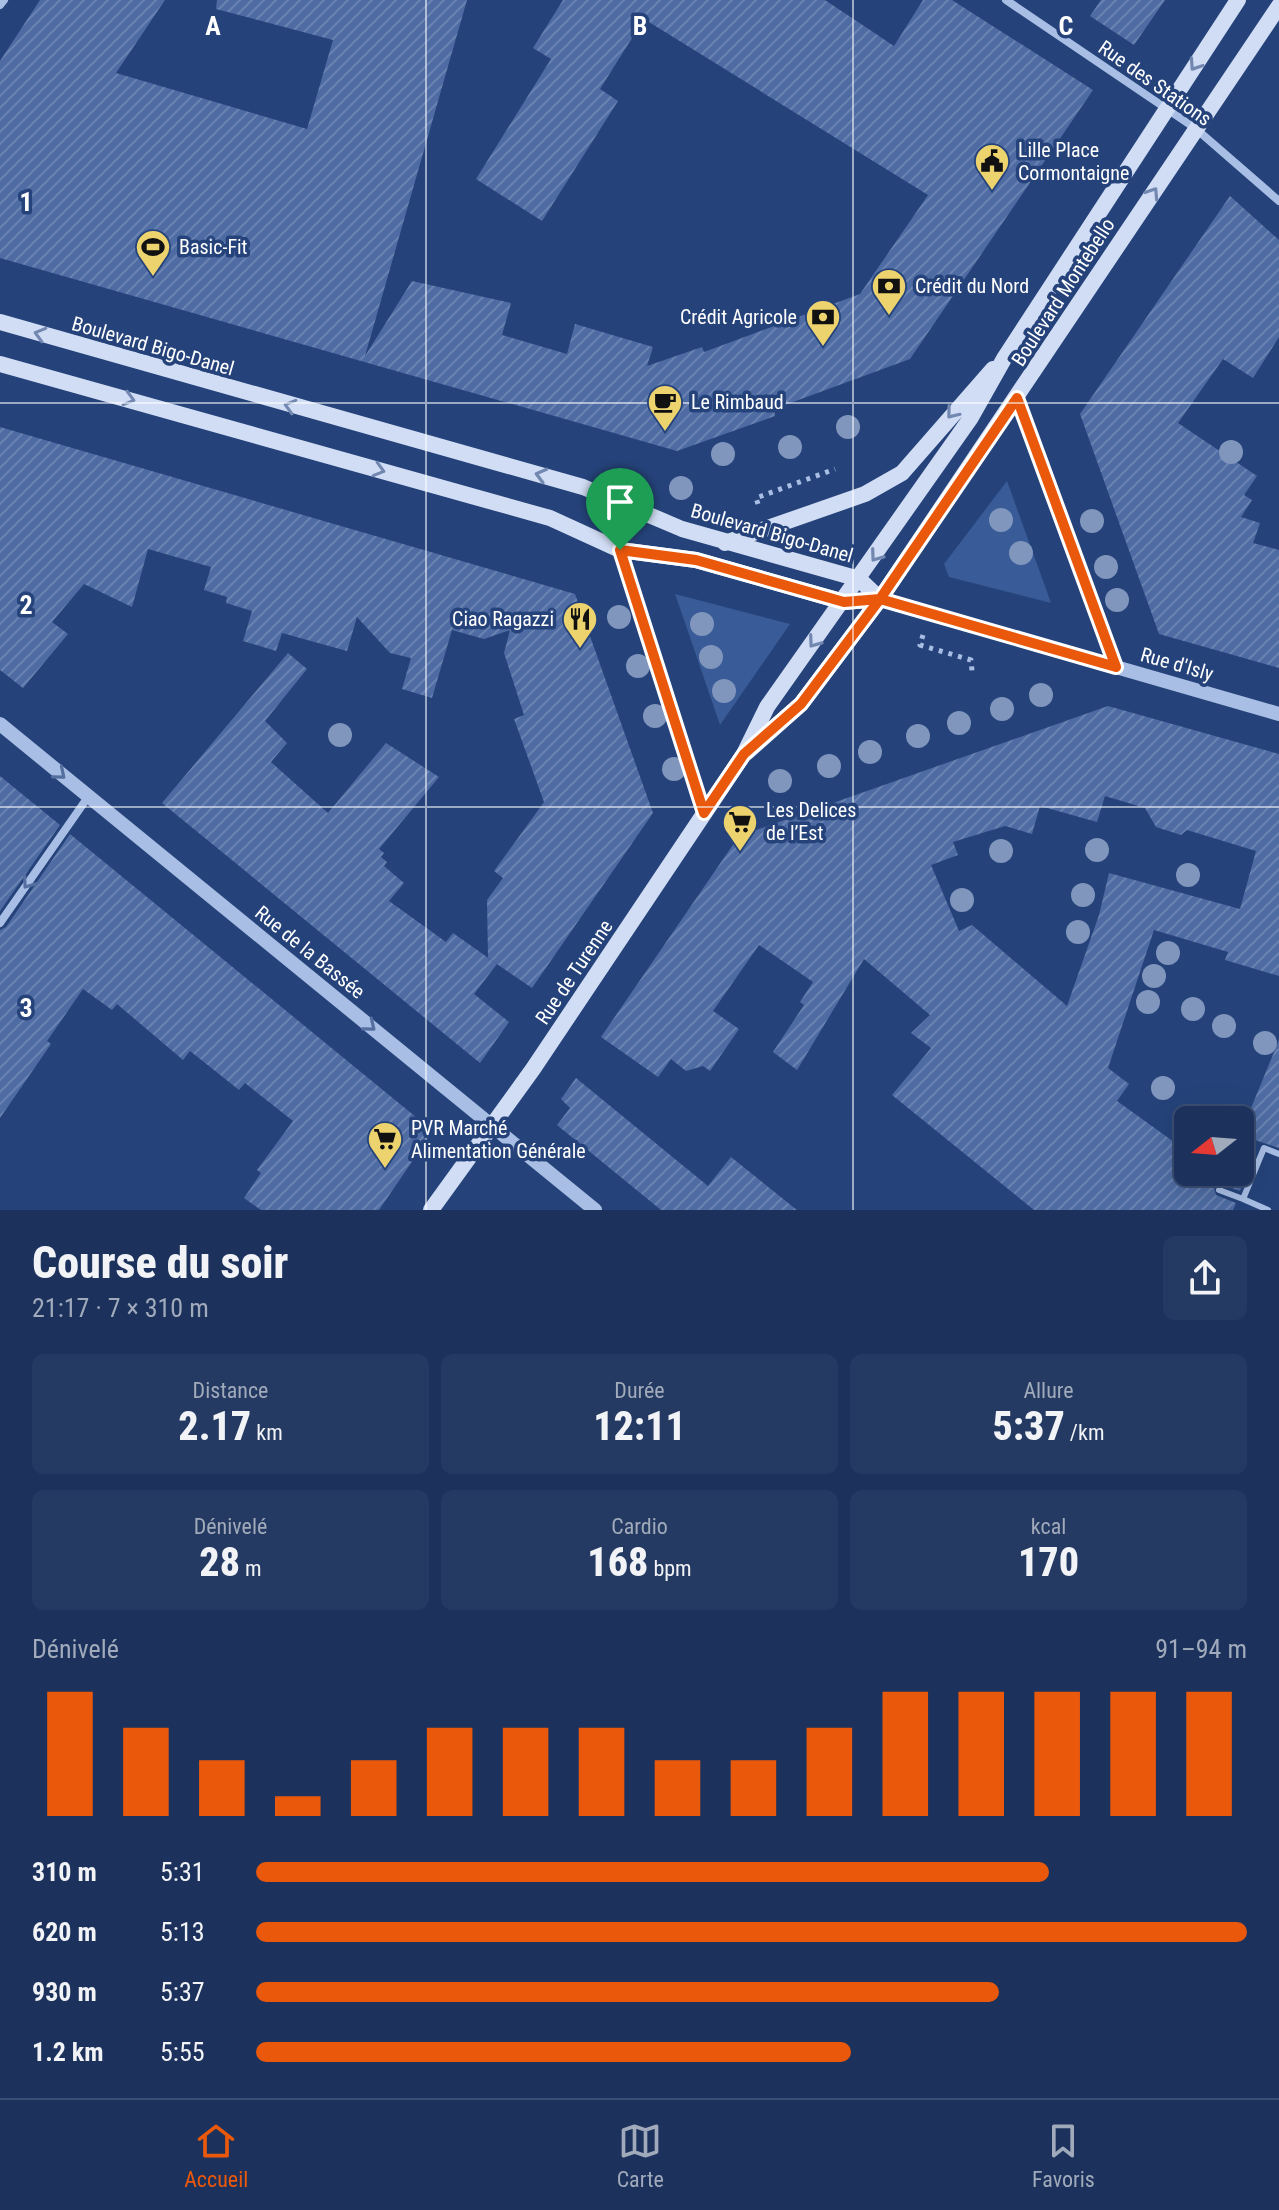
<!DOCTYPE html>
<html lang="fr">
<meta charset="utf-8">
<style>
:root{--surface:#1c325c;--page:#253a62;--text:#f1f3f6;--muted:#a0aabb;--line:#3a4d72;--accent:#ea580c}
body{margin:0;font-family:"Roboto Condensed",sans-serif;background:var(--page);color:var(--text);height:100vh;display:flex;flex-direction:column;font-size:30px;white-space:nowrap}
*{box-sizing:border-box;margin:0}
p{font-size:26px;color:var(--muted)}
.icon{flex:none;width:44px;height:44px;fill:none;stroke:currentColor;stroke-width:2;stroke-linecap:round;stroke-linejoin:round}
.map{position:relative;height:1210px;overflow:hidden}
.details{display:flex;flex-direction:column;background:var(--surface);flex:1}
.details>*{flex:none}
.needle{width:52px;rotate:253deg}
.buttons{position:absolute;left:1174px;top:1106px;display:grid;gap:16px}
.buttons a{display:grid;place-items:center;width:80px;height:80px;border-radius:12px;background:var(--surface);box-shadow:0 8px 32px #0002,0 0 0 2px var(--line);font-size:40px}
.pin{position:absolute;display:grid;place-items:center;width:68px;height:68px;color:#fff;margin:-82px -34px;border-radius:50% 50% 50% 0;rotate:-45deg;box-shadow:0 0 8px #0007}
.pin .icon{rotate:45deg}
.round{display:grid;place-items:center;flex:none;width:84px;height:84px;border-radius:12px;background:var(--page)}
.summary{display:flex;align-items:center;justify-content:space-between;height:136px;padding:0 32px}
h1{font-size:44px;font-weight:800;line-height:60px}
.metrics{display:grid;grid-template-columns:repeat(3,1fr);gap:12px;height:136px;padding:8px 32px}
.metrics div{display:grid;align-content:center;border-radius:12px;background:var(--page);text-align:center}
.metrics b{font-size:40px;font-weight:800}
.metrics small{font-size:22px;font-weight:400}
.metrics p{font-size:22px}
.chart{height:224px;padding:16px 32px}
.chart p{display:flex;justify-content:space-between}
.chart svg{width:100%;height:144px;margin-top:8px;stroke:var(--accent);stroke-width:6}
ul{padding:0 32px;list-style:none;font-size:26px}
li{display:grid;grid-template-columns:128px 96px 1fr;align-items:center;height:60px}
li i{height:20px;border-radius:10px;background:var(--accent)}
.tab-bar{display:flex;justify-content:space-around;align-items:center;height:112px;border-top:2px solid var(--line);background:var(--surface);font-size:22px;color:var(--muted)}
.tab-bar a{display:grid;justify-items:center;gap:4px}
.tab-bar .selected{color:var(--accent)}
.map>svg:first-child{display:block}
.grass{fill:#395b97}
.building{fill:url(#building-hatch);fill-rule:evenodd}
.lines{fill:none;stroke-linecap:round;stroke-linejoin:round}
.path{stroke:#a8bee4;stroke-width:5;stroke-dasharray:4 6;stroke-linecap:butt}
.service{stroke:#a8bee4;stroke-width:6}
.minor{stroke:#a8bee4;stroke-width:8}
.tertiary{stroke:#a8bee4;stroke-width:14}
.secondary{stroke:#d1ddf4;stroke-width:16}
.tree{fill:#8096bd}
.oneway{stroke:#7288b1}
.oneway2{stroke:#536e9f}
.route-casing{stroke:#fff;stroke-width:16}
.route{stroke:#ea580c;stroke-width:10}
.grid{fill:none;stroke:#fff;stroke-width:2;stroke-opacity:0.55}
.labels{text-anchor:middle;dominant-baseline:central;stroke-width:7;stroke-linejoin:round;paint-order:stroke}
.street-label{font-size:20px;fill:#fff;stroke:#25437a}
.poi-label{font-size:20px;fill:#fff;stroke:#25437a;text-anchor:start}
.grid-label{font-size:26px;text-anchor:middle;font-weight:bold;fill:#fff;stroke:#25437a;stroke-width:7;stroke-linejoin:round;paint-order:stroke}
</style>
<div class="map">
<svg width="1279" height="1210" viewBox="0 0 1279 1210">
<defs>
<pattern id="building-hatch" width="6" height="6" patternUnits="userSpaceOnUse" patternTransform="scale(2)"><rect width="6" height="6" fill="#4e6ca3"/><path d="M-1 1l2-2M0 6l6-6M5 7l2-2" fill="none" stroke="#6982b1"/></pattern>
</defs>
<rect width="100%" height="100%" fill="#25437a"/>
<path class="grass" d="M1007,481L1051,603L949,577L944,564Z
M675,594L790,624L720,725L681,611Z"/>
<path class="building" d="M40,0H165L116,73L307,129L333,40L216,9L217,0H467L365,356L412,281L511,303L502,335L567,354L575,324L653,347L647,366L702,347L704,352L860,294L928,195L644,19L600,89L618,101L542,221L476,179L551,59L533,48L563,0H825L894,46L923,0H952L1093,90L910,359L774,409L775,416L677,451L0,258V61Z
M1101,0H1165L1134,45L1090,16Z
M1230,196L1279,240V337L1253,378L1223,359L1178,423L1257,476L1244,495L1252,500L1241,517L1260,523L1253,543L1279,550V668L1159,634L1080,414Z
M0,427L575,594L653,813L532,988L488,958L487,900L503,878L494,871L544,802L514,719L524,715L504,653L510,630L484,639L452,630L432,698L402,689L411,658L390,653L357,617L347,651L282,633L276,651L243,641L252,611L226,603L227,597L204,590L211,567L148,549L132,607L84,584L52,622L68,634L23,688L0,670Z
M288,653L307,669L265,721L287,743L271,762L328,813L386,743L439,777L379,849L384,853L381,857L387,862L384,866L404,883L389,901L446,942L453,933L497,964L474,994L509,1022L480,1063L162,803Z
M1108,706L1279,754V976L1225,960L1228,952L1154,930L1108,1068L1129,1084L1117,1101L1188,1152V1172H1248L1240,1191L1220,1184L1214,1187L1216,1195L1236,1203L1233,1210H1034L892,1095L931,1048L911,1033L930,1015L864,959L797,1070L773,1052L804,1005L800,1002L813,982L759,945L713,1011L739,1029L710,1071L703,1066L686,1071L671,1059L658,1077L601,1037L739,836ZM1105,796L1145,808L1156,827L1181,835L1187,830L1256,851L1240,909L1109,873L1099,915L1067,1006L972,925L959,931L931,865L958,855L953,842L1005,826L1032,834L1040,806L1097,822Z
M0,776L60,825L0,911Z
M70,834L433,1131L379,1210H261L244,1198L261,1173L257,1170L293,1121L245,1083L239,1090L190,1051L183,1060L117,1004L112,1010L83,989L47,1041L51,1044L0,1118V930L6,927Z
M1279,1040V1148L1240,1135Z
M576,1078L708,1186L731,1157L797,1210H661L557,1125L570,1108L561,1099Z"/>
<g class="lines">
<path class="path" d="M758,504L756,498L835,469
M923,635L920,645L971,660L972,671"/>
<path class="service" d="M621,553L703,809
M1219,1190L1243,1199
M1268,1210L1243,1199L1264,1148L1279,1154"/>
<path class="minor" d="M1006,0L1195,128L1279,201
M0,5L4,0
M1017,398L1116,666
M0,923L88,797"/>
<path class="tertiary" d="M880,599L1279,714
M0,724L595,1210"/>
<path class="secondary" d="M0,322L583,487L682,529L859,579L880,599
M0,364L550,518L620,550L696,560L844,602L880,599
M725,543L865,494L902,473L993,369
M746,753L801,704L880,599L1279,6
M431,1210L533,1069L744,754L767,707L970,419L1005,357L1238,0"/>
</g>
<g class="tree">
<circle cx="848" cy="427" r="12"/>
<circle cx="790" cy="447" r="12"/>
<circle cx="1231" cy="452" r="12"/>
<circle cx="723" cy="454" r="12"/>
<circle cx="681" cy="488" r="12"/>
<circle cx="1001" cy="520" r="12"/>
<circle cx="1092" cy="521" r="12"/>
<circle cx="1021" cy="553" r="12"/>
<circle cx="1106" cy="567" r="12"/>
<circle cx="1117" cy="600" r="12"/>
<circle cx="619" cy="617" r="12"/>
<circle cx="702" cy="624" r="12"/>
<circle cx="711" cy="657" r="12"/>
<circle cx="638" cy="666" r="12"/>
<circle cx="724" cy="691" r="12"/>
<circle cx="1041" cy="695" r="12"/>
<circle cx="1002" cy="709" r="12"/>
<circle cx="655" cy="716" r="12"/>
<circle cx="959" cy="723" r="12"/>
<circle cx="340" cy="735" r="12"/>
<circle cx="918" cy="736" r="12"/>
<circle cx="870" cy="752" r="12"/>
<circle cx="829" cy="766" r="12"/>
<circle cx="674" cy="769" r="12"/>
<circle cx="780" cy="781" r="12"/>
<circle cx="1097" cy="850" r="12"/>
<circle cx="1001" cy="851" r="12"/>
<circle cx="1188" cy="875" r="12"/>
<circle cx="1083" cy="895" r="12"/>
<circle cx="962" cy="900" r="12"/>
<circle cx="1078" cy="932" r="12"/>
<circle cx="1168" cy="953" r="12"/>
<circle cx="1154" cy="976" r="12"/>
<circle cx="1148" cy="1002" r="12"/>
<circle cx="1193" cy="1009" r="12"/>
<circle cx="1224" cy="1026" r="12"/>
<circle cx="1265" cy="1043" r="12"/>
<circle cx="1163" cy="1088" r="12"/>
</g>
<defs><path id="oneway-chevron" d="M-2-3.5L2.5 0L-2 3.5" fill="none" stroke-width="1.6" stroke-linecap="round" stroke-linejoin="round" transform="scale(2)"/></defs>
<g class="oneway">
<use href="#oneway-chevron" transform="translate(1195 65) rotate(124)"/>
<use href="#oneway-chevron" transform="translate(1153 193) rotate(-57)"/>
<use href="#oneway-chevron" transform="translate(40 334) rotate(-164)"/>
<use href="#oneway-chevron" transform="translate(129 399) rotate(16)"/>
<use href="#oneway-chevron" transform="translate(290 406) rotate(-164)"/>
<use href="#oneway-chevron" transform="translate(952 413) rotate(129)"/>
<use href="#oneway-chevron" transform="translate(379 470) rotate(16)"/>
<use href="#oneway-chevron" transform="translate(541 475) rotate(-165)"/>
<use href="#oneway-chevron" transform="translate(876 556) rotate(126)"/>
<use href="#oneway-chevron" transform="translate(814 642) rotate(126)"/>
</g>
<g class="oneway2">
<use href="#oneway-chevron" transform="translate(60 774) rotate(40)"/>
<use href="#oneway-chevron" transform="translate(28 883) rotate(125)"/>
<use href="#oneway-chevron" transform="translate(370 1026) rotate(39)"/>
</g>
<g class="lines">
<g class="route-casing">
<path id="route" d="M620,550L704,813L744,754L801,704L880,599L1116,667L1017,398L880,599L844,602L696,560L620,550"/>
</g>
<use href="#route" class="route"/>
</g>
<path class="grid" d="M426,0V1210M853,0V1210M0,403H1279M0,807H1279"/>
<defs>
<g id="civic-pin" transform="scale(1.8)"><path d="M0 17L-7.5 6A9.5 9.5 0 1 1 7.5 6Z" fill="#edd36d" stroke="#25437a"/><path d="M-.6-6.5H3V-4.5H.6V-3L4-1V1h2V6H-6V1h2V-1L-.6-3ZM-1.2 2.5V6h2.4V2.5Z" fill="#111"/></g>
<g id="stadium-pin" transform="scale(1.8)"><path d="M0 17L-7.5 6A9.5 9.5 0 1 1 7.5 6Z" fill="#edd36d" stroke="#25437a"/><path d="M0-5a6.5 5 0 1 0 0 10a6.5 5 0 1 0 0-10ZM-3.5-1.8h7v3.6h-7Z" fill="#111"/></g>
<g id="bank-pin" transform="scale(1.8)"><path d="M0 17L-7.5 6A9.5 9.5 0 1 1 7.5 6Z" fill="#edd36d" stroke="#25437a"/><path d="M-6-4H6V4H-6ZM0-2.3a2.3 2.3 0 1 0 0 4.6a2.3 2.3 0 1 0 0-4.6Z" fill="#111"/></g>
<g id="cafe-pin" transform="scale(1.8)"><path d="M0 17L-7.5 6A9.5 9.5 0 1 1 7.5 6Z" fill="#edd36d" stroke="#25437a"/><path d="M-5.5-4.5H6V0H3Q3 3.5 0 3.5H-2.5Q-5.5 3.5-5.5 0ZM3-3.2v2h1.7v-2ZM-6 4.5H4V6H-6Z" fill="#111"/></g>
<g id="restaurant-pin" transform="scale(1.8)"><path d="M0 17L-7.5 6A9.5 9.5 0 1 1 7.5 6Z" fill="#edd36d" stroke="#25437a"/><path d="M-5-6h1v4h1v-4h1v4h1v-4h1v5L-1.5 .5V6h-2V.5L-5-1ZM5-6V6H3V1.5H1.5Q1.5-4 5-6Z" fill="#111"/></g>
<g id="supermarket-pin" transform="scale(1.8)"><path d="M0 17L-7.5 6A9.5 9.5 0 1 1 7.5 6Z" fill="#edd36d" stroke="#25437a"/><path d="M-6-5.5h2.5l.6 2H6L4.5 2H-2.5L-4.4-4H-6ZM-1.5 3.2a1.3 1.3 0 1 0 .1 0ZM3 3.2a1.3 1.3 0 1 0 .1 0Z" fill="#111"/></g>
</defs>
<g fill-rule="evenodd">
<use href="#civic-pin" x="992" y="161"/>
<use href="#stadium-pin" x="153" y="247"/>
<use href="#bank-pin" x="889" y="286"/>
<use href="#bank-pin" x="823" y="317"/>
<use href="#cafe-pin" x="665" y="402"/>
<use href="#restaurant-pin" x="580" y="619"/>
<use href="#supermarket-pin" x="740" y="822"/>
<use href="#supermarket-pin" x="385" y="1139"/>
</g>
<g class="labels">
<g class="street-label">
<text transform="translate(1155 83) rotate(35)">Rue des Stations</text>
<text transform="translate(1063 292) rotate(-57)">Boulevard Montebello</text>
<text transform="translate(153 346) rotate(16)">Boulevard Bigo-Danel</text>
<text transform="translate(772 533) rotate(16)">Boulevard Bigo-Danel</text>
<text transform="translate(1177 664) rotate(16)">Rue d'Isly</text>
<text transform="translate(310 952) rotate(39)">Rue de la Bassée</text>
<text transform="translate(574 972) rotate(-56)">Rue de Turenne</text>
</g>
<g class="poi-label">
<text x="1018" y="150">Lille Place<tspan x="1018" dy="23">Cormontaigne</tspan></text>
<text x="179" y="247">Basic-Fit</text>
<text x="915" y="286">Crédit du Nord</text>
<text x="797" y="317" text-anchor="end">Crédit Agricole</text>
<text x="691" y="402">Le Rimbaud</text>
<text x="554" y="619" text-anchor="end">Ciao Ragazzi</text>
<text x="766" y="810">Les Delices<tspan x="766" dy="23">de l’Est</tspan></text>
<text x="411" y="1128">PVR Marché<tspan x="411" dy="23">Alimentation Générale</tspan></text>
</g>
</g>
<g class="grid-label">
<text x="213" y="35">A</text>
<text x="640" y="35">B</text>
<text x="1066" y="35">C</text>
<text x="26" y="211">1</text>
<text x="26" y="614">2</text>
<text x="26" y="1017">3</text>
</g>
</svg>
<div class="buttons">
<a><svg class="needle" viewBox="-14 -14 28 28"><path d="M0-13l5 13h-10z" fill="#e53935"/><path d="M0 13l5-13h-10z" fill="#a0aabb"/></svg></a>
</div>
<div class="pin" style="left:620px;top:550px;background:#1e9e55"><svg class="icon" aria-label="arrive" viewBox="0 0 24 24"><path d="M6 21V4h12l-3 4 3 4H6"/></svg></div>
</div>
<section class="details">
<div class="summary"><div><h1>Course du soir</h1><p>21:17 · 7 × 310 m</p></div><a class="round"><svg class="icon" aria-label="share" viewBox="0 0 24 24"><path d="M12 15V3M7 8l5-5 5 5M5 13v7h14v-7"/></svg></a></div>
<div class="metrics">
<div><p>Distance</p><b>2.17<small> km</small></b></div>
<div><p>Durée</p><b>12:11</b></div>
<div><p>Allure</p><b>5:37<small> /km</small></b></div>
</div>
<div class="metrics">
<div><p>Dénivelé</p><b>28<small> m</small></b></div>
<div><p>Cardio</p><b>168<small> bpm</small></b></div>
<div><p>kcal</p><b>170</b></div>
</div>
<div class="chart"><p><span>Dénivelé</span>91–94 m</p>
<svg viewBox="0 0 160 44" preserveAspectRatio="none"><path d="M5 44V6M15 44V17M25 44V27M35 44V38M45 44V27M55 44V17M65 44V17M75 44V17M85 44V27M95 44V27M105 44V17M115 44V6M125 44V6M135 44V6M145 44V6M155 44V6"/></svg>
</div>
<ul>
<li><b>310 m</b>5:31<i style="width:80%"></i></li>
<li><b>620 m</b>5:13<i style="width:100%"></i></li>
<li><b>930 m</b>5:37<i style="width:75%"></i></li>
<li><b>1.2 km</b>5:55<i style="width:60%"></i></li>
</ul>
</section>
<nav class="tab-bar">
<a class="selected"><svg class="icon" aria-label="home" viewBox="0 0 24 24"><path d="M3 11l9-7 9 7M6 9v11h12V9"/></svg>Accueil</a>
<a><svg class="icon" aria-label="map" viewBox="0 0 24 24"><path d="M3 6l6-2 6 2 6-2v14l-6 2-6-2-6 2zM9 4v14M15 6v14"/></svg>Carte</a>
<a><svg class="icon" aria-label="saved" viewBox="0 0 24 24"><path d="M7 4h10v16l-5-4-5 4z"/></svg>Favoris</a>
</nav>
